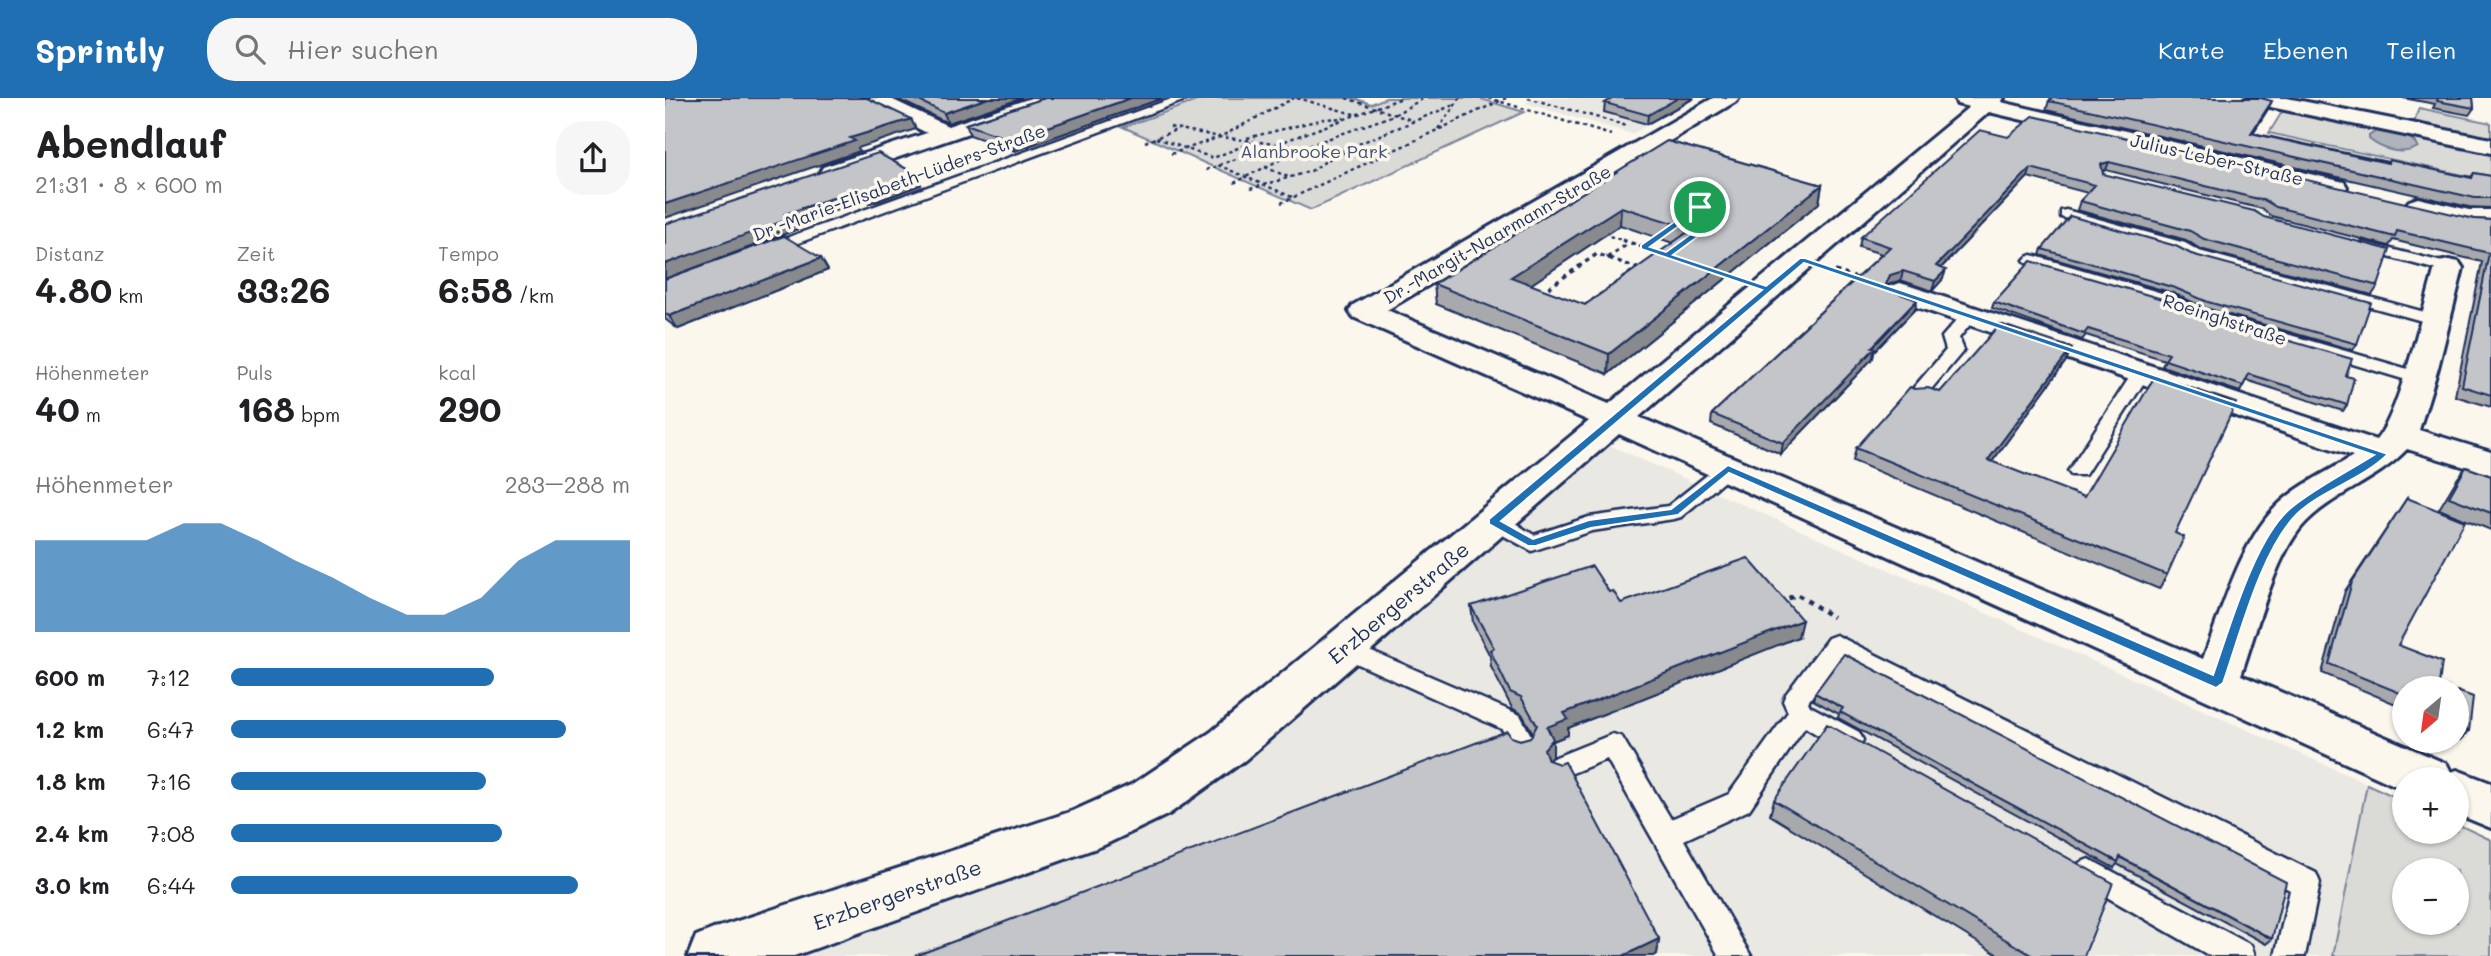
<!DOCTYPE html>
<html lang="de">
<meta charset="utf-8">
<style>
:root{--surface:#fff;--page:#f6f6f6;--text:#202124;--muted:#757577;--accent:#1f6fb2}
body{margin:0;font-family:Mali,sans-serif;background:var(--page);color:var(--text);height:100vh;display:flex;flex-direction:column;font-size:26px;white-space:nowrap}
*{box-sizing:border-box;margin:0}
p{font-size:23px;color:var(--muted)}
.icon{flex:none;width:38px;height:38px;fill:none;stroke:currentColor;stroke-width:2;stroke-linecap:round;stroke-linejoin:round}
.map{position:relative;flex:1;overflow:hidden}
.side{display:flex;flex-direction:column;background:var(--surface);width:665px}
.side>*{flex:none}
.needle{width:46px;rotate:209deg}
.tools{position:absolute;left:1727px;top:578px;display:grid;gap:14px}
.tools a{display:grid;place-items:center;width:77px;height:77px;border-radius:50%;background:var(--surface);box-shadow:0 2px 5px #0004;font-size:35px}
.pin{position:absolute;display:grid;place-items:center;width:60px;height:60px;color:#fff;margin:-30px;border:4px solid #fff;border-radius:50%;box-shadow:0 2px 7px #0007}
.round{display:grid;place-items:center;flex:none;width:74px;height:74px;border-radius:28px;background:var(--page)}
.head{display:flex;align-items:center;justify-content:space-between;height:119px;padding:0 35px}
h1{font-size:38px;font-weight:800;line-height:52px}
.metrics{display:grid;grid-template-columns:repeat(3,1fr);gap:10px;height:119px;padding:7px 35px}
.metrics div{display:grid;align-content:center}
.metrics b{font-size:35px;font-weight:800}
.metrics small{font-size:19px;font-weight:400}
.metrics p{font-size:19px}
.chart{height:196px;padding:14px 35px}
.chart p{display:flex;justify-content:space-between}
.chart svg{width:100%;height:126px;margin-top:7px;fill:var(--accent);opacity:.7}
ul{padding:0 35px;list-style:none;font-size:23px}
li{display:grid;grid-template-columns:112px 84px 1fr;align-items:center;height:52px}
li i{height:18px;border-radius:9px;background:var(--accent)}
header{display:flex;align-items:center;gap:42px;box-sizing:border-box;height:98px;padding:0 35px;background:var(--accent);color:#fff}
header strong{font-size:33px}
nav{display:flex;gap:38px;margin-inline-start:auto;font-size:24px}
.search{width:490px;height:63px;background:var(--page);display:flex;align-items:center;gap:18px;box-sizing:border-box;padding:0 24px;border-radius:28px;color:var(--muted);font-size:26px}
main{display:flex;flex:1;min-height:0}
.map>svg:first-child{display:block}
.built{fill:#eae8e2}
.green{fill:#dadad7;stroke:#7a849a;stroke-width:2;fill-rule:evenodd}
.water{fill:#afb3bb;stroke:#747e96;stroke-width:2}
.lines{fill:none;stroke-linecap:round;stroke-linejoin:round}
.service-casing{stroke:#1b2f5e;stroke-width:5}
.minor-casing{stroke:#1b2f5e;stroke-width:6}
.path-far2{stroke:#1b2f5e;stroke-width:2.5;stroke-dasharray:3.5 3.5;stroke-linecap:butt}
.path-far1{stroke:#1b2f5e;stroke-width:3.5;stroke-dasharray:4.5 4.5;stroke-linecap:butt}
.path{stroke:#1b2f5e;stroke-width:4.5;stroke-dasharray:5 5;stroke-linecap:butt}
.service{fill:#fbf7ec;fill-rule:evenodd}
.minor{fill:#fbf7ec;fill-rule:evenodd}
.wall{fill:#a8a9ad;stroke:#1b2f5e;stroke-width:2;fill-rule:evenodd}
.shaded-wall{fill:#888a8d;stroke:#1b2f5e;stroke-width:2}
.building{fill:#c3c5c9;stroke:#1b2f5e;stroke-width:2;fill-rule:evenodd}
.route{fill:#1f6fb2;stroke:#fff;stroke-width:2;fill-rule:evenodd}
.labels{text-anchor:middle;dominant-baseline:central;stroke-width:7;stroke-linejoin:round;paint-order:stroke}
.far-park-label{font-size:18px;fill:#415176;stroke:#fbf7ec}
.far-street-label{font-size:18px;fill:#1b2f5e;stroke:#fbf7ec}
.street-label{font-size:21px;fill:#1b2f5e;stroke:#fbf7ec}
</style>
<header>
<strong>Sprintly</strong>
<div class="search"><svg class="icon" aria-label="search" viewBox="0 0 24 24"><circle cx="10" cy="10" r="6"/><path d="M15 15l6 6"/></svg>Hier suchen</div>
<nav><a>Karte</a><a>Ebenen</a><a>Teilen</a></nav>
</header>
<main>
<section class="side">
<div class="head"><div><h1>Abendlauf</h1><p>21:31 · 8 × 600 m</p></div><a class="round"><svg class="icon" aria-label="share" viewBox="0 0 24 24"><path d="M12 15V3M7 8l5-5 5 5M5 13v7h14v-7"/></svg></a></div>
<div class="metrics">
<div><p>Distanz</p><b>4.80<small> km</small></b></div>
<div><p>Zeit</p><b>33:26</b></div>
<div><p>Tempo</p><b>6:58<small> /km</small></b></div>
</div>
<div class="metrics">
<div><p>Höhenmeter</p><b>40<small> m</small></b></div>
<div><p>Puls</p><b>168<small> bpm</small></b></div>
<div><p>kcal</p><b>290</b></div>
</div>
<div class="chart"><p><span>Höhenmeter</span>283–288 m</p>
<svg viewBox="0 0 160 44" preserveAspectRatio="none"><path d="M0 44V12L10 12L20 12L30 12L40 6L50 6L60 12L70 19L80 25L90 32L100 38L110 38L120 32L130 19L140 12L150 12L160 12V44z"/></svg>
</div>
<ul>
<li><b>600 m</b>7:12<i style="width:66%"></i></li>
<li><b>1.2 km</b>6:47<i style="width:84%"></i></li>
<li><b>1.8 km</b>7:16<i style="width:64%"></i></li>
<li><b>2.4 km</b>7:08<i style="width:68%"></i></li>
<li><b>3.0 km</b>6:44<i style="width:87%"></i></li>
</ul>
</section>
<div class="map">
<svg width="1826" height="858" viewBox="0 0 1826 858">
<rect width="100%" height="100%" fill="#fbf7ec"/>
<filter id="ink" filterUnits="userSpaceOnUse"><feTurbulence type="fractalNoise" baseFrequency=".0143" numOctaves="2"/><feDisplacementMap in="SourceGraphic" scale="14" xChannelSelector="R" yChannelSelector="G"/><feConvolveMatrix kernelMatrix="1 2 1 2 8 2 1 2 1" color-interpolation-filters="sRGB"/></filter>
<g filter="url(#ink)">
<path class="built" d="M871,0H1031L967,36L860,5Z
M933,342L1701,685L1667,858H82L501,697Z"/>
<path class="green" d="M540,0H689L706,6L721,0H813L859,14L646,112L458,29Z
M1620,9L1826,52V83L1604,35Z
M1754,10L1826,25V45L1748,28Z
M1702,686L1739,703L1740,733H1792V726L1826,742V858H1668ZM1740,772H1792V824H1740Z"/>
<path class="water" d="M1711,33C1725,32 1747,36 1753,49C1738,58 1717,52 1704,41V38Z"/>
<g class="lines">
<g class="service-casing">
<path id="service" d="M509,0H526L106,155L101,156L94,152L96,149Z
M1401,112L1520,145L1534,153L1778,219L1780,222L1772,227L1524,159L1510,151L1396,119V113Z
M1698,144L1789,167L1792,170L1784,175L1693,151L1691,148Z
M1367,157L1507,198L1539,212L1760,276L1763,280L1760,284H1748L1527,218L1495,204L1362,165L1359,162L1362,159Z
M1305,212L1313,217L1294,240L1299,252L1257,302H1245L1242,298L1245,294L1281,252L1277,239L1299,214Z
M1476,270L1485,275L1420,377H1406L1403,373L1406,369L1470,271Z
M1063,364L1070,366L1073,370L1070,374L1016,419L1009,421L927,433L867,453L821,428L818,423L821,418C837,413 855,429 869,437L924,419L1003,408L1056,366Z
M1171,537L1651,775L1655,785L1640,858H1610L1625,792L1175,559L1143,604L1145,608L1194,634L1198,642L1194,650C1176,656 1156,638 1140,629L1084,712L1019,742L1086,858H1054L942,661L895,680L886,677L882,669L886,661L948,636L957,639L1006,721L1064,696L1123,614L1118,603L1121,596L1163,540Z
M679,541L855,617L870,645L866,653L857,656L848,653L837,631L671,556L667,550L671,544Z
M1424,761L1586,847L1590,858H1545L1414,783L1410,774L1414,765Z"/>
</g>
<g class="minor-casing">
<path id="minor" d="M196,0H224L283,28L366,0H398L394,4L176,79L167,81L158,79L155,74L158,69L262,35L200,4Z
M1048,0H1074L1070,4L722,212L944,306L1304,9L1292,6L1290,0H1339L1336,4L1679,84L1682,89L1679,94L1670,96L1324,14L974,319L1538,561C1557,512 1576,441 1615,405C1635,386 1665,373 1688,358L1225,200L1221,194L1225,188L1235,185L1245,188L1711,342C1734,318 1759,207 1770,170L1774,164L1784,162L1794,164L1798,170L1773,270L1754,332L1826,354V377L1742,351C1713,382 1668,396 1641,424C1610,455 1591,535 1576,577L1782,666L1786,674L1792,672L1826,685V730L1792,716V681H1740V692L954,336L580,662L504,716L437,748L129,858H23L31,838L51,830L408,713L468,686L546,634L924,323L688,219L684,213L688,207Z
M1580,0H1622L1826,41V55L1591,6L1584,4Z
M1753,100L1804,112H1826V128H1804L1744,113L1740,108L1744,103Z"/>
</g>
<path class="path-far2" d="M632,0L692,17
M681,0L749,23
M823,0L946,37
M863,0L959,27L955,29
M505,29L555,39L711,59
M773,31L795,0
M491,40L548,60L588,44
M582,40L659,21L679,20
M480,44L511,32
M506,56L555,39L629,0
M553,67L627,99
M600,69L623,79
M541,72L737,0
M569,85L640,49L729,17L759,0
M585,91L646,73L676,53L791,6
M616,105L841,0
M938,136L963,144
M986,144L998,136"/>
<path class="path-far1" d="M957,142L999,156
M979,149L989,142
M942,160L964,145
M1170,173L1195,181
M876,195L932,156L972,170L918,209"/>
<path class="path" d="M1114,503L1133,497L1168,519"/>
<use href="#service" class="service"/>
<use href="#minor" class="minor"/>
</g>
<path class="wall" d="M230,0H358L283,25Z
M380,0H498L350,53L305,37L301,26Z
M949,0H1029L982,26L939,14L940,5Z
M1738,0H1808L1809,10L1804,17L1768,10L1770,6Z
M1384,3L1603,11L1588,35L1723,64L1806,79L1809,75L1826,78V110L1804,109L1381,12Z
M1343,39L1809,121L1826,122V309L1790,298L1817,164L1728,142L1724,148L1606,118L1597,111L1441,72L1437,73L1438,76L1713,188L1707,197L1535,151L1521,142L1412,112L1415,103L1423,95L1363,79L1276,170L1278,181L1267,193L1236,182L1223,187L1222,188L1225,192L1250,211L1209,254L1208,260L1116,356L1046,326L1047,316L1217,156L1194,149L1196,139Z
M1002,43L1157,87L1154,105L943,276L771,206L769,186ZM955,127L1008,145L920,207L865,187Z
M251,76L256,87L213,103L204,105L199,102L131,127L133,131L0,181V126Z
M1377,151L1526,156L1692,246L1688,252L1540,210L1508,195L1375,157Z
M163,172L13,231L0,221V181Z
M1329,204L1681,278L1682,307L1678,313L1581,282L1575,294L1497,268L1500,262L1421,237L1417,242L1327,210Z
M1401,263L1327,364L1510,435L1502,477L1494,491L1188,363L1191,350L1275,294Z
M1801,369L1826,378V432L1774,411L1792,381Z
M1742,400L1733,547L1774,586L1740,590V610L1657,575L1680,493Z
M944,494L956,505L1133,539L903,630V637L888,643V657L884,662L994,841L992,856L989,858H250L846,639L855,642L866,639L868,635L857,616L847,610L826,569L825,558L808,525L806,508Z
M1792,593L1804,633L1795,642L1792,640Z
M1150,595L1607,841L1601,846L1452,766L1449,770L1173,620L1174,616L1148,602Z
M1109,702L1419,858H1335L1105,717Z"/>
<path class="shaded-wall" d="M323,0H358L283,25L279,15Z
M466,0H498L350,53L346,42Z
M1013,0H1029L982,26L983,17Z
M1607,3L1603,11L1582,44L1586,35Z
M246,21L251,31L193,50L195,53L0,120V106L185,40Z
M1444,64L1441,72L1433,74L1436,66Z
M1366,70L1363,79L1268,178L1271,168Z
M251,76L256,87L213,103L204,105L198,93Z
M1157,87L1154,105L943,276L944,256Z
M193,91L199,102L131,127L133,131L0,181V166L120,116Z
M956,109L955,127L847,199L846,179Z
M156,160L163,172L13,231L4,218Z
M1281,172L1278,181L1267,193L1270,183Z
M1238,173L1236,182L1223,187L1219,195L1221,186L1225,177Z
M1252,202L1250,211L1209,254L1208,260L1116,356L1118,345Z
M1407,250L1401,263L1318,376L1323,362Z
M1137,522L1133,539L903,630V637L888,643V657L880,668L879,651L882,629L899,615Z
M994,841L992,856L989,858H958Z"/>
<path class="building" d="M0,0H202L246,21L185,40L190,43L0,106Z
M248,0H323L279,15Z
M380,0H466L346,42L301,26Z
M949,0H1013L983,17L940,5Z
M1387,0H1596L1607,3L1586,35L1723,65L1724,62L1807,80L1809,75L1826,78V100H1810L1384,3Z
M1773,0H1808L1809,10L1772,3Z
M1368,18L1809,121L1826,122V297L1797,288L1824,155L1732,133L1730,139L1611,109L1601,103L1444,64L1436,66L1438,76L1589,113L1599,119L1725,152L1713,188L1539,141L1525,133L1415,103L1430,87L1366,70L1271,168L1281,172L1270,183L1238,173L1225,177L1221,186L1225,192L1252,202L1207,249L1210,250L1118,345L1047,316L1225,149L1196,139L1315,32L1343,39Z
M1002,43L1157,87L944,256L769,186ZM956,109L1027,131L920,207L846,179Z
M213,55L251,76L207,91L198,93L193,91L120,116L127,120L0,166V126Z
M1405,118L1511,148L1526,156L1706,205L1692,246L1543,204L1510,190L1377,151Z
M119,138L156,160L4,218L0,215V181Z
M1366,163L1497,201L1529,215L1687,261L1681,278L1689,280L1682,307L1584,276L1578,288L1500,262L1504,256L1423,231L1419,236L1329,204Z
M1335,226L1407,250L1323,362L1419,399L1490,278L1571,305L1510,435L1519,439L1502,477L1191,350L1245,289L1249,291L1263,290L1275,294Z
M1801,369L1826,378V415L1784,399Z
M1742,400L1800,423L1733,547L1777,564L1774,586L1785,590H1740V597L1664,566L1687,484Z
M1083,460L1137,522L899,615L903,621L882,629L888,641L879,651L883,662L894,666L900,664L994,841L958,858H250L842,633L846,639L855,642L866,639L872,627L856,599L845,594L825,552L829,550L806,508L927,468L944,494L948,493L956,505Z
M1179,556L1621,784L1607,841L1455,759L1453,764L1175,614L1178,610L1150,595Z
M1792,593L1808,599L1804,633L1792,628Z
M1162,626L1448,785L1419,858H1368L1109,702Z"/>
</g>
<path class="route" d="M1032,108L1062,117L1008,157L1101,188L1135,160H1140L1723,356C1697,382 1657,392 1632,416C1596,452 1575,537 1558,585L1551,590L1064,375L1013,417L926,430L871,448H863L824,426V421L1097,192L976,151V147ZM1036,112L1052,117L1001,154L985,149ZM1139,165L1709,357C1682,374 1652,389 1627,409C1590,438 1564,532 1548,577L1063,367L1006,411L924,422L868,441L836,423Z"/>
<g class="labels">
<g class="far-park-label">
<text x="649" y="53">Alanbrooke Park</text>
</g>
<g class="far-street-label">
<text transform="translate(1552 61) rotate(13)">Julius-Leber-Straße</text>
<text transform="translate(234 84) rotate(-20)">Dr.-Marie-Elisabeth-Lüders-Straße</text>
<text transform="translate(832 136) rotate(-30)">Dr.-Margit-Naarmann-Straße</text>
<text transform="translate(1560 221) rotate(18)">Roeinghstraße</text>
</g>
<g class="street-label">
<text transform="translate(733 504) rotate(-40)">Erzbergerstraße</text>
<text transform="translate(232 796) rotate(-19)">Erzbergerstraße</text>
</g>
</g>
</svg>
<div class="tools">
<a><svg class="needle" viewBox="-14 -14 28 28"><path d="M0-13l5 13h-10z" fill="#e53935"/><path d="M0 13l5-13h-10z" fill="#757577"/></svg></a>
<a>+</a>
<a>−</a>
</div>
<div class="pin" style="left:1035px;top:109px;background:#1e9e55"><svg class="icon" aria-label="arrive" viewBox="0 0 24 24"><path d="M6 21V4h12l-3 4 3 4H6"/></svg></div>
</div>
</main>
